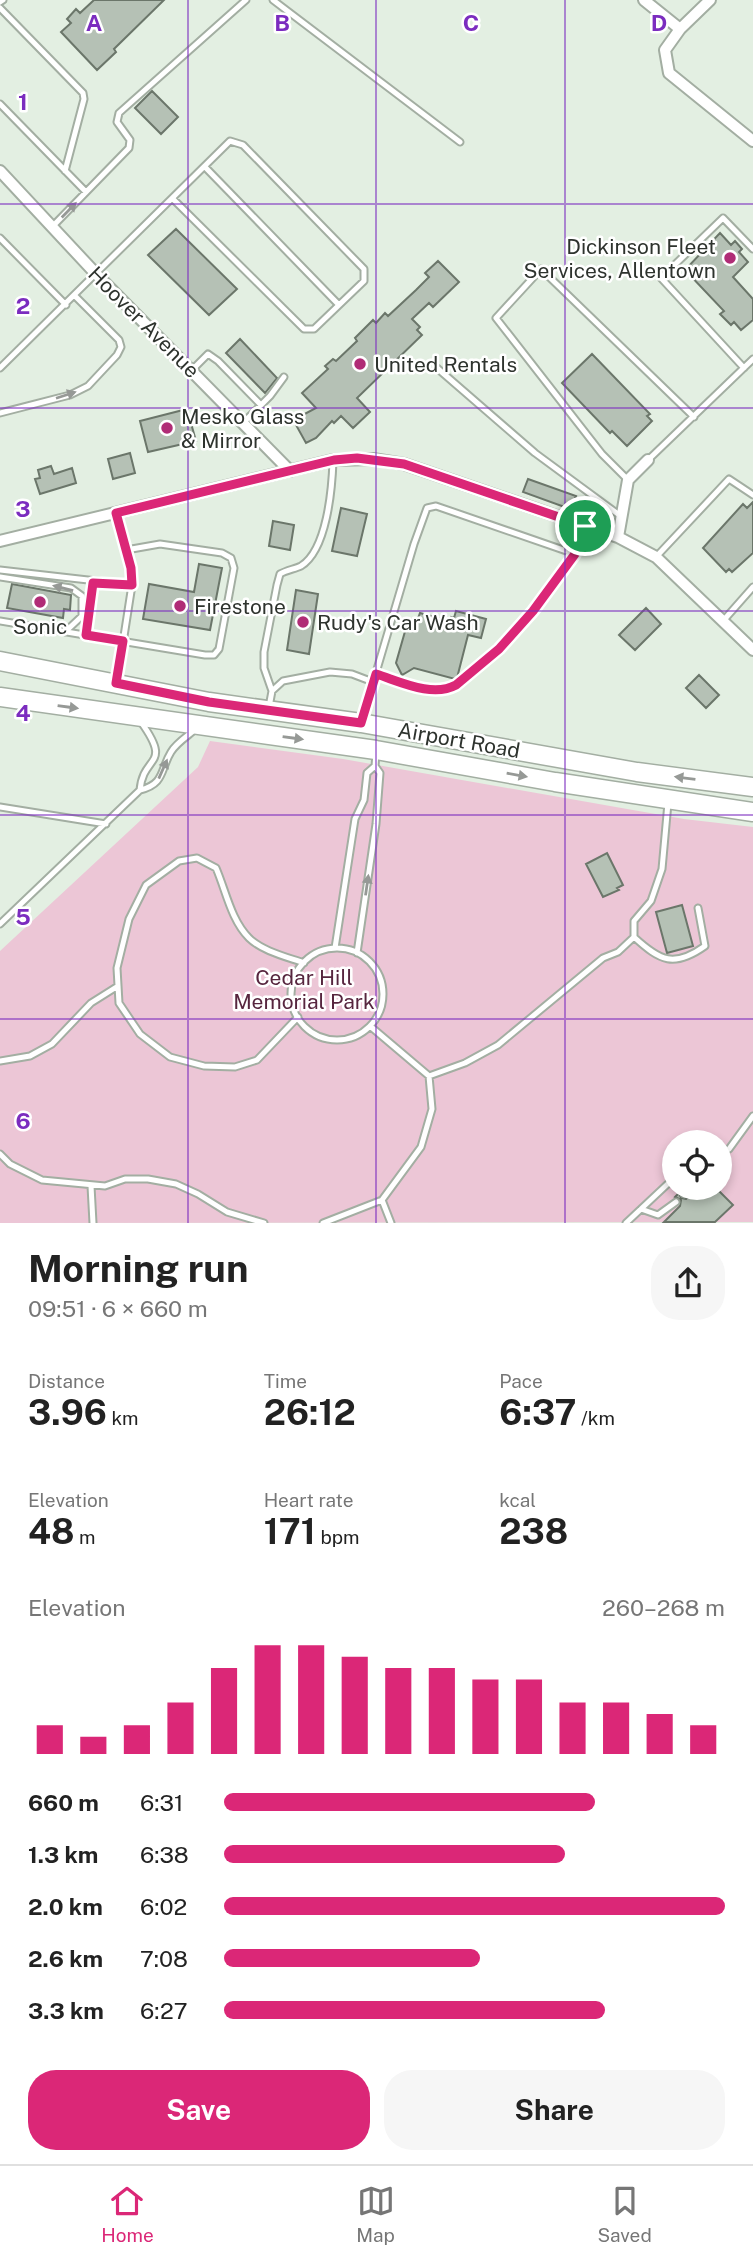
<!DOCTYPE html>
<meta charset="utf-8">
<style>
:root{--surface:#fff;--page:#f6f6f6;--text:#222;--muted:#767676;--line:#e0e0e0;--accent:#db2777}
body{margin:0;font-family:"Public Sans",sans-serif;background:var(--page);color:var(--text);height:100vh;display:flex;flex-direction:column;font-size:26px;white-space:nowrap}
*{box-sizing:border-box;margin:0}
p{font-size:23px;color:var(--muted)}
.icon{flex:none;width:38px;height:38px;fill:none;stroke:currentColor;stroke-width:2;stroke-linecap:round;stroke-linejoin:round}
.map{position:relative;height:1223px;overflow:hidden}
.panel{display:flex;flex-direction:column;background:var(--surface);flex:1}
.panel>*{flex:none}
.tools{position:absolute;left:662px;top:1130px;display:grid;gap:14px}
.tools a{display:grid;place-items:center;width:70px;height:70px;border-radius:50%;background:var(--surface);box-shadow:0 4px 10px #0003;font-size:35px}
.pin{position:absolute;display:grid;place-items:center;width:60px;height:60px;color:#fff;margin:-30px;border:4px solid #fff;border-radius:50%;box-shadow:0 2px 7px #0007}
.round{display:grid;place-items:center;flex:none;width:74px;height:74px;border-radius:28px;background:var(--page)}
.headline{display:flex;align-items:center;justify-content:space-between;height:119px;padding:0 28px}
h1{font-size:38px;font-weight:700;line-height:52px}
.stats{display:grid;grid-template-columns:repeat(3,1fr);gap:10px;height:119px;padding:7px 28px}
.stats div{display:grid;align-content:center}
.stats b{font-size:35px;font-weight:700}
.stats small{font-size:19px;font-weight:400}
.stats p{font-size:19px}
.chart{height:196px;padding:14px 28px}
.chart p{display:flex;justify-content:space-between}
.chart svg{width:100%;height:126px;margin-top:7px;stroke:var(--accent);stroke-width:6}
.button{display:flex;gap:14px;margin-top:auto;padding:14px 28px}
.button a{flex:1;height:80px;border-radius:28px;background:var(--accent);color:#fff;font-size:28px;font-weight:700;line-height:80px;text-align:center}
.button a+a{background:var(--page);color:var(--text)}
ul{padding:0 28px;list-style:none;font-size:23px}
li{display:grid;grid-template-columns:112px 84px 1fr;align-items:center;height:52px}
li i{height:18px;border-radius:9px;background:var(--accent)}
.tabs{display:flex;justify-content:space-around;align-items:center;height:98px;border-top:2px solid var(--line);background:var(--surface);font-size:19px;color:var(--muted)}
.tabs a{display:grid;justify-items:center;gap:4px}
.tabs .current{color:var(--accent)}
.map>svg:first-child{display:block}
.green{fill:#ecc6d6;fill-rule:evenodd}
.building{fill:#b5c1b5;stroke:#6b766a;stroke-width:2}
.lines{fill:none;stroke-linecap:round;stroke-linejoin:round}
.service-casing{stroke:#a3aea2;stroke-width:9}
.minor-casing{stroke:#a3aea2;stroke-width:14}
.primary-casing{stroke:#a3aea2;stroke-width:21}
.service{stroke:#fff;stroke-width:5}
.minor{stroke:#fff;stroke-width:10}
.primary{stroke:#fff;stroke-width:18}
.oneway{fill:#969996}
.route-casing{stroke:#fff;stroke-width:14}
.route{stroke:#db2777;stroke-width:9}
.grid{fill:none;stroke:#7b2cbf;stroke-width:2;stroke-opacity:0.55}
.poi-dot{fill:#b02c76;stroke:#fff;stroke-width:2.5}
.labels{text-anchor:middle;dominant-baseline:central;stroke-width:5;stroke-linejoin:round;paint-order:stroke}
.poi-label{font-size:21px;fill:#2e332e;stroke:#fff;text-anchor:start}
.street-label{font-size:21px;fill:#2e332e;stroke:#fff}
.park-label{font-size:21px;fill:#57263f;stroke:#fff}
.grid-label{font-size:23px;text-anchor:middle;font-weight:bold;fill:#7b2cbf;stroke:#fff;stroke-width:5;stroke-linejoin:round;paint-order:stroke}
</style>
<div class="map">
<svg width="753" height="1223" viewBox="0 0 753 1223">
<rect width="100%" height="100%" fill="#e3efe2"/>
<path class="green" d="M210,741L343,759L684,819L753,827V1222L0,1223V951L198,767ZM674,1143H719V1188H674Z"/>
<path class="building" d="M94,0H164L114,49L116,52L97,70L61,32L71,23L67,19L76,9L80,13Z
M152,91L178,117L161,134L135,108Z
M176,229L237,289L209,315L148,255Z
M720,233L731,245L735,241L742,249L739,252L748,262L733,277L753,299V320L741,330L734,322L731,325L720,314L724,311L685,270Z
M438,261L459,282L433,307L429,303L412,319L420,327L417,330L422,335L357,398L370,412L353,428L341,416L334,423L332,421L316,438L306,443L296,425L302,422L299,417L316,408L302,393L328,369L325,366L333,359L336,361L357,341L355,338L373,320L376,323L385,313L388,316L416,290L429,277L425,273Z
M240,339L277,378L265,393L226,353Z
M592,354L650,414L647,416L652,421L627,446L612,431L610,433L562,383Z
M187,409L196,441L148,452L140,421Z
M130,453L135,473L113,479L108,459Z
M51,466L54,474L72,468L76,483L40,494L35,479L40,478L38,470Z
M528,479L576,496L570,509L523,492Z
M753,502V553L732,572L729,569L726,572L703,548L743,504L747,508Z
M341,508L367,514L357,556L332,551Z
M273,521L294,525L290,550L269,546Z
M199,564L222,568L210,630L143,619L149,584L194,592Z
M12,584L71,595L70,610L64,609L63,618L7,608Z
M296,590L318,594L309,654L287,650Z
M646,608L661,624L635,650L619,635Z
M456,611L486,619L481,638L468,635L457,678L455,679L414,668L402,675L396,663L408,621L410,622L411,619L417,621L420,613L449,621L451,617L454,618Z
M699,675L719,695L706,708L686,688Z
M607,853L623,885L617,888L619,890L603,897L586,864Z
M682,905L693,946L667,953L656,912Z
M698,1188H716L733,1205L715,1222H664L680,1206L681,1200L675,1197L679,1193L681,1198L686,1199Z"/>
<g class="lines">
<g class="service-casing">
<path id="service" d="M273,0L460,142
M0,2L3,0
M0,8L83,93L84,99L65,171
M0,104L86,192
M205,167L339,305
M52,227L129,148L130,140L117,122L119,113L246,0
M0,238L66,305
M0,368L230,141L243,145L364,269V281L314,329H304L173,199
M437,368L535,453L622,517
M744,368L661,278L723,218L753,249
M192,370L208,354L218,361L261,405
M0,413L70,395L88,386L117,355L121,347L119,340L75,296
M243,423L270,396L284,377
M648,460L753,359
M628,480L602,454L496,318L541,269L694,417
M116,513L131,568L132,585L117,681
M656,557L729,479L753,495
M0,570L132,585
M0,577L71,588L82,596V616L65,632
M0,621L205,655H214L219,649L234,568L231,558L222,553L160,544L126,550
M723,621L753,587
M86,635L93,583
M376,674C399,682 432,698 456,685L499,649L526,619L575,554L585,527
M272,691L264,668V652L277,585L280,574C287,570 295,569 301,566C327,550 332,489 333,461
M269,707L272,691L283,681L330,672L352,674L373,682
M362,720L414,544L427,508L436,506L575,554
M141,722C173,767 143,754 140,790C165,784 160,770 171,752C177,742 188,736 197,728
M0,807L106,824
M0,924L140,790
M634,937C660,961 674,968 705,946L698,908
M335,948L355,819L364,800L367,773L375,766
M291 994a46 46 0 1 1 92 0a46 46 0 1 1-92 0Z
M357,953L376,824L380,773L375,766L376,753
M298,1017L257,1060L235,1067L204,1066L170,1057L140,1034L119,1003L117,968L129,919L146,885L179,861L197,858L216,868C226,891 231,920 249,938C262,951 287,957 304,963
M0,1061L30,1056L52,1044L91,1003L118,986
M429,1076L465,1063L498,1045L603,958L618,952L634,937V921L651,901L662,869L668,803
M0,1154L10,1164L42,1180L105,1186L125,1179H148L176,1184L198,1194L227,1212L264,1223
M719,1154L729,1149L753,1116
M91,1186L93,1223
M684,1194L688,1188
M382,1200L391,1223
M641,1209L658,1215L676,1202
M323,1223L382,1200L421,1147L432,1109L429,1076L370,1026
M626,1223L674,1178"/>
</g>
<g class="minor-casing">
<path id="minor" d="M644,0L680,29
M710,0L680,29L665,50L669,73L753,141
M0,171L97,275L290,471
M618,537L628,480L648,460
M0,541L333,460L373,459L404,464L618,537L656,557L753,650"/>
</g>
<g class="primary-casing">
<path id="primary" d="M0,661L209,702L361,723L637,772L753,787
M0,697L376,750L555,782L753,812"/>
</g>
<use href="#service" class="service"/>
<use href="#minor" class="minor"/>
<use href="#primary" class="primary"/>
</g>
<defs><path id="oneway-solid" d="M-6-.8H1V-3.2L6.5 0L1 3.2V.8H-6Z" transform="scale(1.75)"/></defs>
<g class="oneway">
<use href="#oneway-solid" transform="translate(69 210) rotate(-46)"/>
<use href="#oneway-solid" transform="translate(66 395) rotate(-18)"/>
<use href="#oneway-solid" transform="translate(63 588) rotate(-166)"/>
<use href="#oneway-solid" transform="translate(68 707) rotate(8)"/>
<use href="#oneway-solid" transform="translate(293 738) rotate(8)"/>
<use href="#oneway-solid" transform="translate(163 769) rotate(-66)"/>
<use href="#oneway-solid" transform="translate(517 775) rotate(10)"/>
<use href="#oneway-solid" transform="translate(685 778) rotate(-173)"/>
<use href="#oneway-solid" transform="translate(367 885) rotate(-82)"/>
</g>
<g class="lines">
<g class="route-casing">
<path id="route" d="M357,458L404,464L585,526L575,554L533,611L499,649L456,685C432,698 399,681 376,674L361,723L209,702L116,683L123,641L86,635L93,583L132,585L131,568L116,513L334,460Z"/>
</g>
<use href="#route" class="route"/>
</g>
<path class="grid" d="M188,0V1223M376,0V1223M565,0V1223M0,204H753M0,408H753M0,611H753M0,815H753M0,1019H753"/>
<g class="poi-dot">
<circle cx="730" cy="258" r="7"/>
<circle cx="360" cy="364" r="7"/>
<circle cx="167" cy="428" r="7"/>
<circle cx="40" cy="602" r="7"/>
<circle cx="180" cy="606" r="7"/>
<circle cx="303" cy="622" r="7"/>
</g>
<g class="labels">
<g class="poi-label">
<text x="716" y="246" text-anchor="end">Dickinson Fleet<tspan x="716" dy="24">Services, Allentown</tspan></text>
<text x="374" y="364">United Rentals</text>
<text x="181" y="416">Mesko Glass<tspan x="181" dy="24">&amp; Mirror</tspan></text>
<text x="194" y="606">Firestone</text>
<text x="317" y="622">Rudy's Car Wash</text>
<text x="40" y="626" text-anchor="middle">Sonic</text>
</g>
<g class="street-label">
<text transform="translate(144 322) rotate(45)">Hoover Avenue</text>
<text transform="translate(459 740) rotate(10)">Airport Road</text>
</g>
<g class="park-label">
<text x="304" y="977">Cedar Hill<tspan x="304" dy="24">Memorial Park</tspan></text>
</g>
</g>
<g class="grid-label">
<text x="94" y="31">A</text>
<text x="282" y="31">B</text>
<text x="471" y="31">C</text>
<text x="659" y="31">D</text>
<text x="23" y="110">1</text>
<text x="23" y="314">2</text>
<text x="23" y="517">3</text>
<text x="23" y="721">4</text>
<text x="23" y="925">5</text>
<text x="23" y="1129">6</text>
</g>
</svg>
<div class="tools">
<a><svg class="icon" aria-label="locate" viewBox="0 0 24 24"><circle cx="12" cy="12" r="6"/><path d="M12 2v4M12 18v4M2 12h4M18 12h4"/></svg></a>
</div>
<div class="pin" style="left:585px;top:526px;background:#1e9e55"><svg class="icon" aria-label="arrive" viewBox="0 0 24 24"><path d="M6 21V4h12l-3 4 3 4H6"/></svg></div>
</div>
<section class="panel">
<div class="headline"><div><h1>Morning run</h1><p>09:51 · 6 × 660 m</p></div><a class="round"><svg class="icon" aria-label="share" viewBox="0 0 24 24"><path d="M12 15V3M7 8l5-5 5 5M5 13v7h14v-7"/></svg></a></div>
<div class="stats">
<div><p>Distance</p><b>3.96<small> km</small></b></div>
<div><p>Time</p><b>26:12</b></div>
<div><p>Pace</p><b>6:37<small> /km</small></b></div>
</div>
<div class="stats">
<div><p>Elevation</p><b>48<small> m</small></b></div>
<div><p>Heart rate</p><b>171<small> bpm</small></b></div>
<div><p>kcal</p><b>238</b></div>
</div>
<div class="chart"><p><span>Elevation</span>260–268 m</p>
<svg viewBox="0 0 160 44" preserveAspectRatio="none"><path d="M5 44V34M15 44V38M25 44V34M35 44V26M45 44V14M55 44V6M65 44V6M75 44V10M85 44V14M95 44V14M105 44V18M115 44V18M125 44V26M135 44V26M145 44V30M155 44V34"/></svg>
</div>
<ul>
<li><b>660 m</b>6:31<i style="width:74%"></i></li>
<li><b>1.3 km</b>6:38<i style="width:68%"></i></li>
<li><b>2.0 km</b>6:02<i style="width:100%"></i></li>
<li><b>2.6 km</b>7:08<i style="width:51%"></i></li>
<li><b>3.3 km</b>6:27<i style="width:76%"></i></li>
</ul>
<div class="button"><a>Save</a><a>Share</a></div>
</section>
<nav class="tabs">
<a class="current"><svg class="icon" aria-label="home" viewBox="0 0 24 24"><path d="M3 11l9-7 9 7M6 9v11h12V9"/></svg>Home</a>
<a><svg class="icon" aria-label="map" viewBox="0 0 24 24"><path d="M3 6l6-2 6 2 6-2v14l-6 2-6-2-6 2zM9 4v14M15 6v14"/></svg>Map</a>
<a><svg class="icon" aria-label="saved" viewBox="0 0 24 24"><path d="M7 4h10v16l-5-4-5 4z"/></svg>Saved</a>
</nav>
